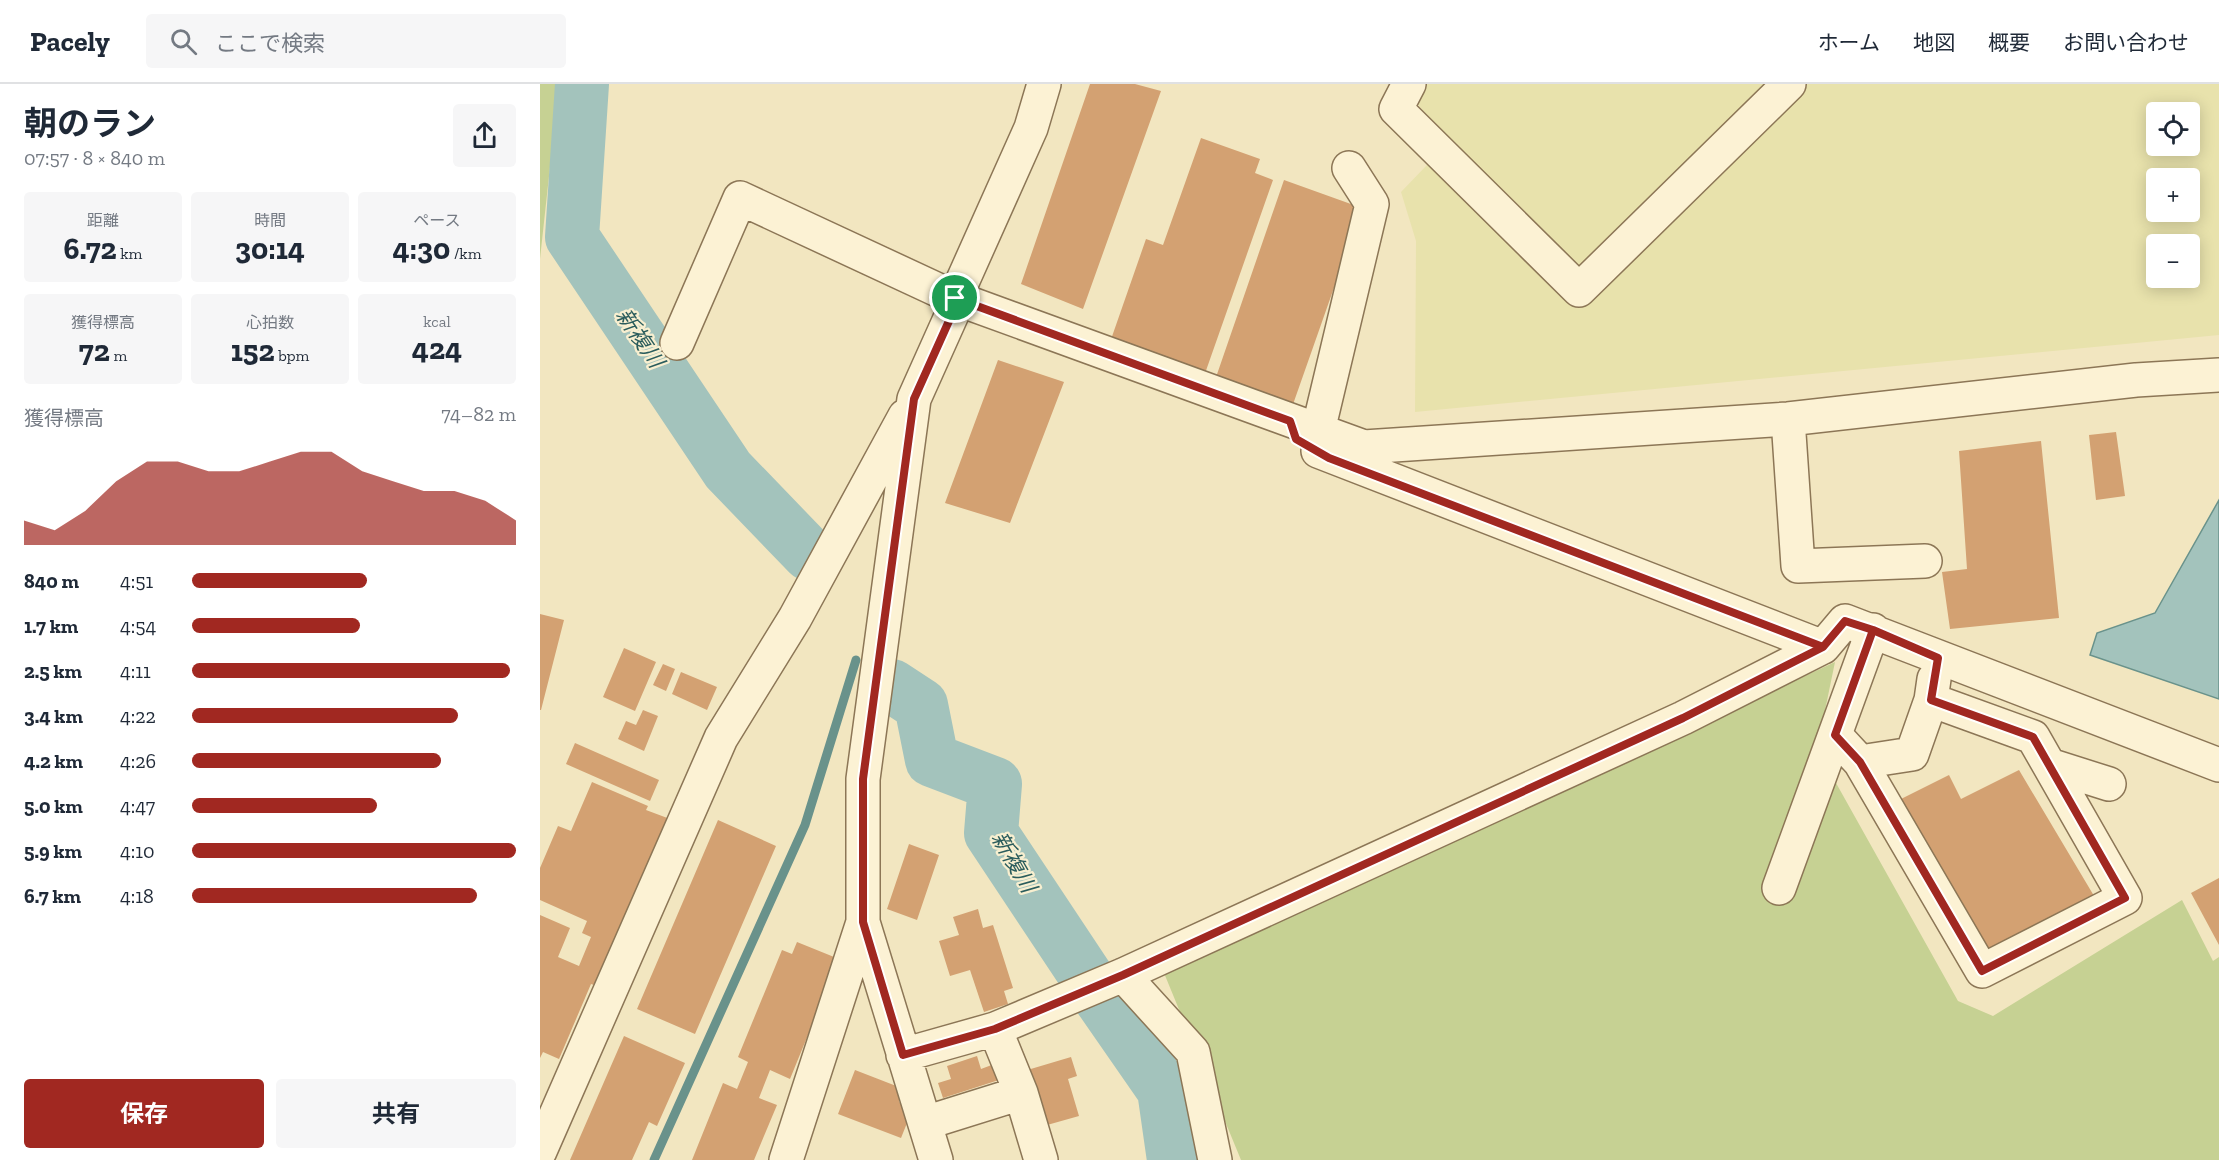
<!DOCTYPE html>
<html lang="ja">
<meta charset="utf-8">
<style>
:root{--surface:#fff;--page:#f6f6f7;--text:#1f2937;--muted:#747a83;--line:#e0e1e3;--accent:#a12821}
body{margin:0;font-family:"Zilla Slab","Noto Sans JP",serif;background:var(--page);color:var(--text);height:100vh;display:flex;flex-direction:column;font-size:22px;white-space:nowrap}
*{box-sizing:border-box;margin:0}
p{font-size:20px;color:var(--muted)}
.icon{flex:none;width:33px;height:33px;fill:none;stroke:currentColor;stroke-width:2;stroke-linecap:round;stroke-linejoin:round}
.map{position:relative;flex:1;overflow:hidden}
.panel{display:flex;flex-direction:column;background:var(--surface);width:540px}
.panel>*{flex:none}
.tools{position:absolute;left:1606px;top:18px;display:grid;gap:12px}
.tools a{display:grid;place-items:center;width:54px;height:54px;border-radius:6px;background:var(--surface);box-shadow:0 3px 15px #0003;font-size:30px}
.pin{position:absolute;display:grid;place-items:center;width:51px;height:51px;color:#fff;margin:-26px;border:3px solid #fff;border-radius:50%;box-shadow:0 2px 6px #0007}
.round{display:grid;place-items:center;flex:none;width:63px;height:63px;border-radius:6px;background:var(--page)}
.head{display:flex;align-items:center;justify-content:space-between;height:102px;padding:0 24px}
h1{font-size:33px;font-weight:700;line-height:45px}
.stats{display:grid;grid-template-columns:repeat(3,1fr);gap:9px;height:102px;padding:6px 24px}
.stats div{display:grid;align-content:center;border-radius:6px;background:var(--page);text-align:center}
.stats b{font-size:30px;font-weight:700}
.stats small{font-size:16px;font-weight:400}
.stats p{font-size:16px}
.chart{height:168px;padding:12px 24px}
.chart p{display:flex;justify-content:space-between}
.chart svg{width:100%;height:108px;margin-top:6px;fill:var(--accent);opacity:.7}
.button{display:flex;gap:12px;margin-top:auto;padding:12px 24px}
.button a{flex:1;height:69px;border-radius:6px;background:var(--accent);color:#fff;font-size:24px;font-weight:700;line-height:69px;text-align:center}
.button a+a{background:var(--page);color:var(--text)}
ul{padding:0 24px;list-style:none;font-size:20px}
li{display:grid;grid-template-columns:96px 72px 1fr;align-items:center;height:45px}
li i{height:15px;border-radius:8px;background:var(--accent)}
header{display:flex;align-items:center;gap:36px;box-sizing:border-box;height:84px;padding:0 30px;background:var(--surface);border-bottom:2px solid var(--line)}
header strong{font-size:28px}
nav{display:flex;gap:33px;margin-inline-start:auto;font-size:21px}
.search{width:420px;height:54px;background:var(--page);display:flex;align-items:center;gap:15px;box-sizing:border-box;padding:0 21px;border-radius:6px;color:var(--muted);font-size:22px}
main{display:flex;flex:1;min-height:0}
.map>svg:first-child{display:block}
.farmland{fill:#e8e2ac;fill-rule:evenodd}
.green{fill:#c6d193}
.water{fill:#a3c3bc;stroke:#69928b;stroke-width:1.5}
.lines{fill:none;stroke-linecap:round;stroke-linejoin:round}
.stream{stroke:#69928b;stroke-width:9}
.river{stroke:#a3c3bc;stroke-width:54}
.building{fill:#d3a172}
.minor-casing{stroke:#8c7656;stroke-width:36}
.minor{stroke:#fcf2d4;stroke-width:33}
.route-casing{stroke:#fff;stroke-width:12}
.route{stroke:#a12821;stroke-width:8}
.labels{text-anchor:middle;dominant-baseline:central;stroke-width:4.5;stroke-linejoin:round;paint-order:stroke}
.water-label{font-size:22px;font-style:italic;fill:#2a5c5c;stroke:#f8efd0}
</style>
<header>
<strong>Pacely</strong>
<div class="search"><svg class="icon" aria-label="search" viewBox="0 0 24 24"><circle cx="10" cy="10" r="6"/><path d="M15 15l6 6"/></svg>ここで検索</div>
<nav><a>ホーム</a><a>地図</a><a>概要</a><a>お問い合わせ</a></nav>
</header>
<main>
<section class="panel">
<div class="head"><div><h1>朝のラン</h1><p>07:57 · 8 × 840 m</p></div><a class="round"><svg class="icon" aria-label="share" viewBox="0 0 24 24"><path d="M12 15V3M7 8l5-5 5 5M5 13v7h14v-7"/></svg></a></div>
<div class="stats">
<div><p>距離</p><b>6.72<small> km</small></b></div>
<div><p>時間</p><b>30:14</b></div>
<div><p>ペース</p><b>4:30<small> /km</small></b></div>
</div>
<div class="stats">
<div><p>獲得標高</p><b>72<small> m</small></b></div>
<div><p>心拍数</p><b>152<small> bpm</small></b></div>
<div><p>kcal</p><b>424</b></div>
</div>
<div class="chart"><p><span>獲得標高</span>74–82 m</p>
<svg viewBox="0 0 160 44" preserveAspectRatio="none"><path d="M0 44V34L10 38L20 30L30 18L40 10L50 10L60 14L70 14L80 10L90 6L100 6L110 14L120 18L130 22L140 22L150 26L160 34V44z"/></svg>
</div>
<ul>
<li><b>840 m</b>4:51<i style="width:54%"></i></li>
<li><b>1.7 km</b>4:54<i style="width:52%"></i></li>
<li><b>2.5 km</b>4:11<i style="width:98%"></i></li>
<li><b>3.4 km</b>4:22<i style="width:82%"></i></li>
<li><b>4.2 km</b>4:26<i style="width:77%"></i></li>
<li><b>5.0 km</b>4:47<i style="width:57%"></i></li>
<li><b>5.9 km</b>4:10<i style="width:100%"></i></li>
<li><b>6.7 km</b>4:18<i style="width:88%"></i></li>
</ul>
<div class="button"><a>保存</a><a>共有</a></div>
</section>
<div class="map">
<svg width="1679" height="1076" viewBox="0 0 1679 1076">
<rect width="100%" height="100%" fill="#f2e6c0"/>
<path class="farmland" d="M885,0H1679V251L875,328L876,157L861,108L911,56L876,19ZM1617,28H1650V62H1617ZM1617,94H1650V128H1617ZM1617,160H1650V194H1617Z"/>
<path class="green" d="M0,0H19L0,175Z
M1295,578L1277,665L1418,917L1453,932L1642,816L1673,877L1679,873V1076H701L624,889Z"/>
<path class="water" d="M1679,416V615L1550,571L1557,549L1615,529Z"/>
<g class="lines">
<path class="stream" d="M114,1076L265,741L316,576"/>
<path class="river" d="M42,0L32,153L188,386L269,470
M352,602L381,621L392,676L455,700L451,749L546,892
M558,911L624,1006L634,1076"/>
</g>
<path class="building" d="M550,0H595L621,7L543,225L481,200Z
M661,54L720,75L715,89L733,96L662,298L568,264L606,155L623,161Z
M744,96L822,124L751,326L674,299Z
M458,276L524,298L470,439L405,419Z
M1576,348L1585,412L1556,416L1549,351Z
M1501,357L1519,534L1410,545L1402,488L1427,485L1419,367Z
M0,530L24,536L1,626H0Z
M84,564L116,578L95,627L63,613Z
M123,580L135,585L126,607L113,601Z
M141,588L177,603L167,626L132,610Z
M103,626L118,632L104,667L78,655L86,637L96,641Z
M35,659L119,696L110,717L26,680Z
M1479,686L1560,822L1442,886L1347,722L1409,691L1421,715Z
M52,698L108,722L106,726L130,735L57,902L51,900L19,975L3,968L0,974V831L30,844L18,873L39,882L51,853L42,849L47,837L0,816V784L18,742L31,747Z
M178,736L236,762L155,950L97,925Z
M369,760L399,771L377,836L347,825Z
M1679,794V861L1651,809Z
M438,825L443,844L453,841L473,904L464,907L468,920L444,928L430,886L410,892L399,857L419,851L413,833Z
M257,858L299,875L250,995L230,986L219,1014L237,1021L214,1076H152L183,999L197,1005L208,978L198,973L242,866L252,870Z
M84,952L145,979L117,1042L109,1038L92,1076H30Z
M437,972L441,985L457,979L462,995L403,1014L398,999L411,995L407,982Z
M531,973L537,992L528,995L539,1032L500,1043L484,987Z
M315,986L364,1005L359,1018L373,1024L361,1054L298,1030Z"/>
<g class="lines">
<g class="minor-casing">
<path id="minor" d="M869,0L856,25L1039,206L1249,0
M137,259L200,114L415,214L824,363L1248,335L1596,296L1679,291
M1248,335L1258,482L1385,477
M778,347L832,120L809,84
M778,367L1283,563L1305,537L1679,681
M1295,651L1320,678L1442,887L1585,814L1493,653L1391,616
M1320,678L1372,670L1391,616L1394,595
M1509,681L1569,700
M1239,804L1333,546
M583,891L653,968L675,1076
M455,945L481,1009L501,1076
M363,971L455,945L583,891L1143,634L1283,563
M385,1039L481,1009
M0,1067L181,654L255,534L365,332
M246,1076L323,838
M396,1076L323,838V695L374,315L413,228L415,214L491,44L504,0"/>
</g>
<use href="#minor" class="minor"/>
</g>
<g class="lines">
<g class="route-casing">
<path id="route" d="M415,214L413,228L374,315L323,695V838L363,971L455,945L583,891L1143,634L1283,563L1305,537L1333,546L1295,651L1320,678L1442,887L1585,814L1493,653L1391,616L1398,574L1333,546L1305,537L1283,563L789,374L756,355L750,337L415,214"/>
</g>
<use href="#route" class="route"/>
</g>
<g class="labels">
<g class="water-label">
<text transform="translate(100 254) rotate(56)">新複川</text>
<text transform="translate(474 778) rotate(60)">新複川</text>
</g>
</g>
</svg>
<div class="tools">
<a><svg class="icon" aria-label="locate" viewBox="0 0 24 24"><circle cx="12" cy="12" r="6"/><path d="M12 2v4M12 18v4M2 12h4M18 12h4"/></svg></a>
<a>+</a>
<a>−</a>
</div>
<div class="pin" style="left:415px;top:214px;background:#1e9e55"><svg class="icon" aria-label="arrive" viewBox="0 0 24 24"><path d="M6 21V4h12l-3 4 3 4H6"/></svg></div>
</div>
</main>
